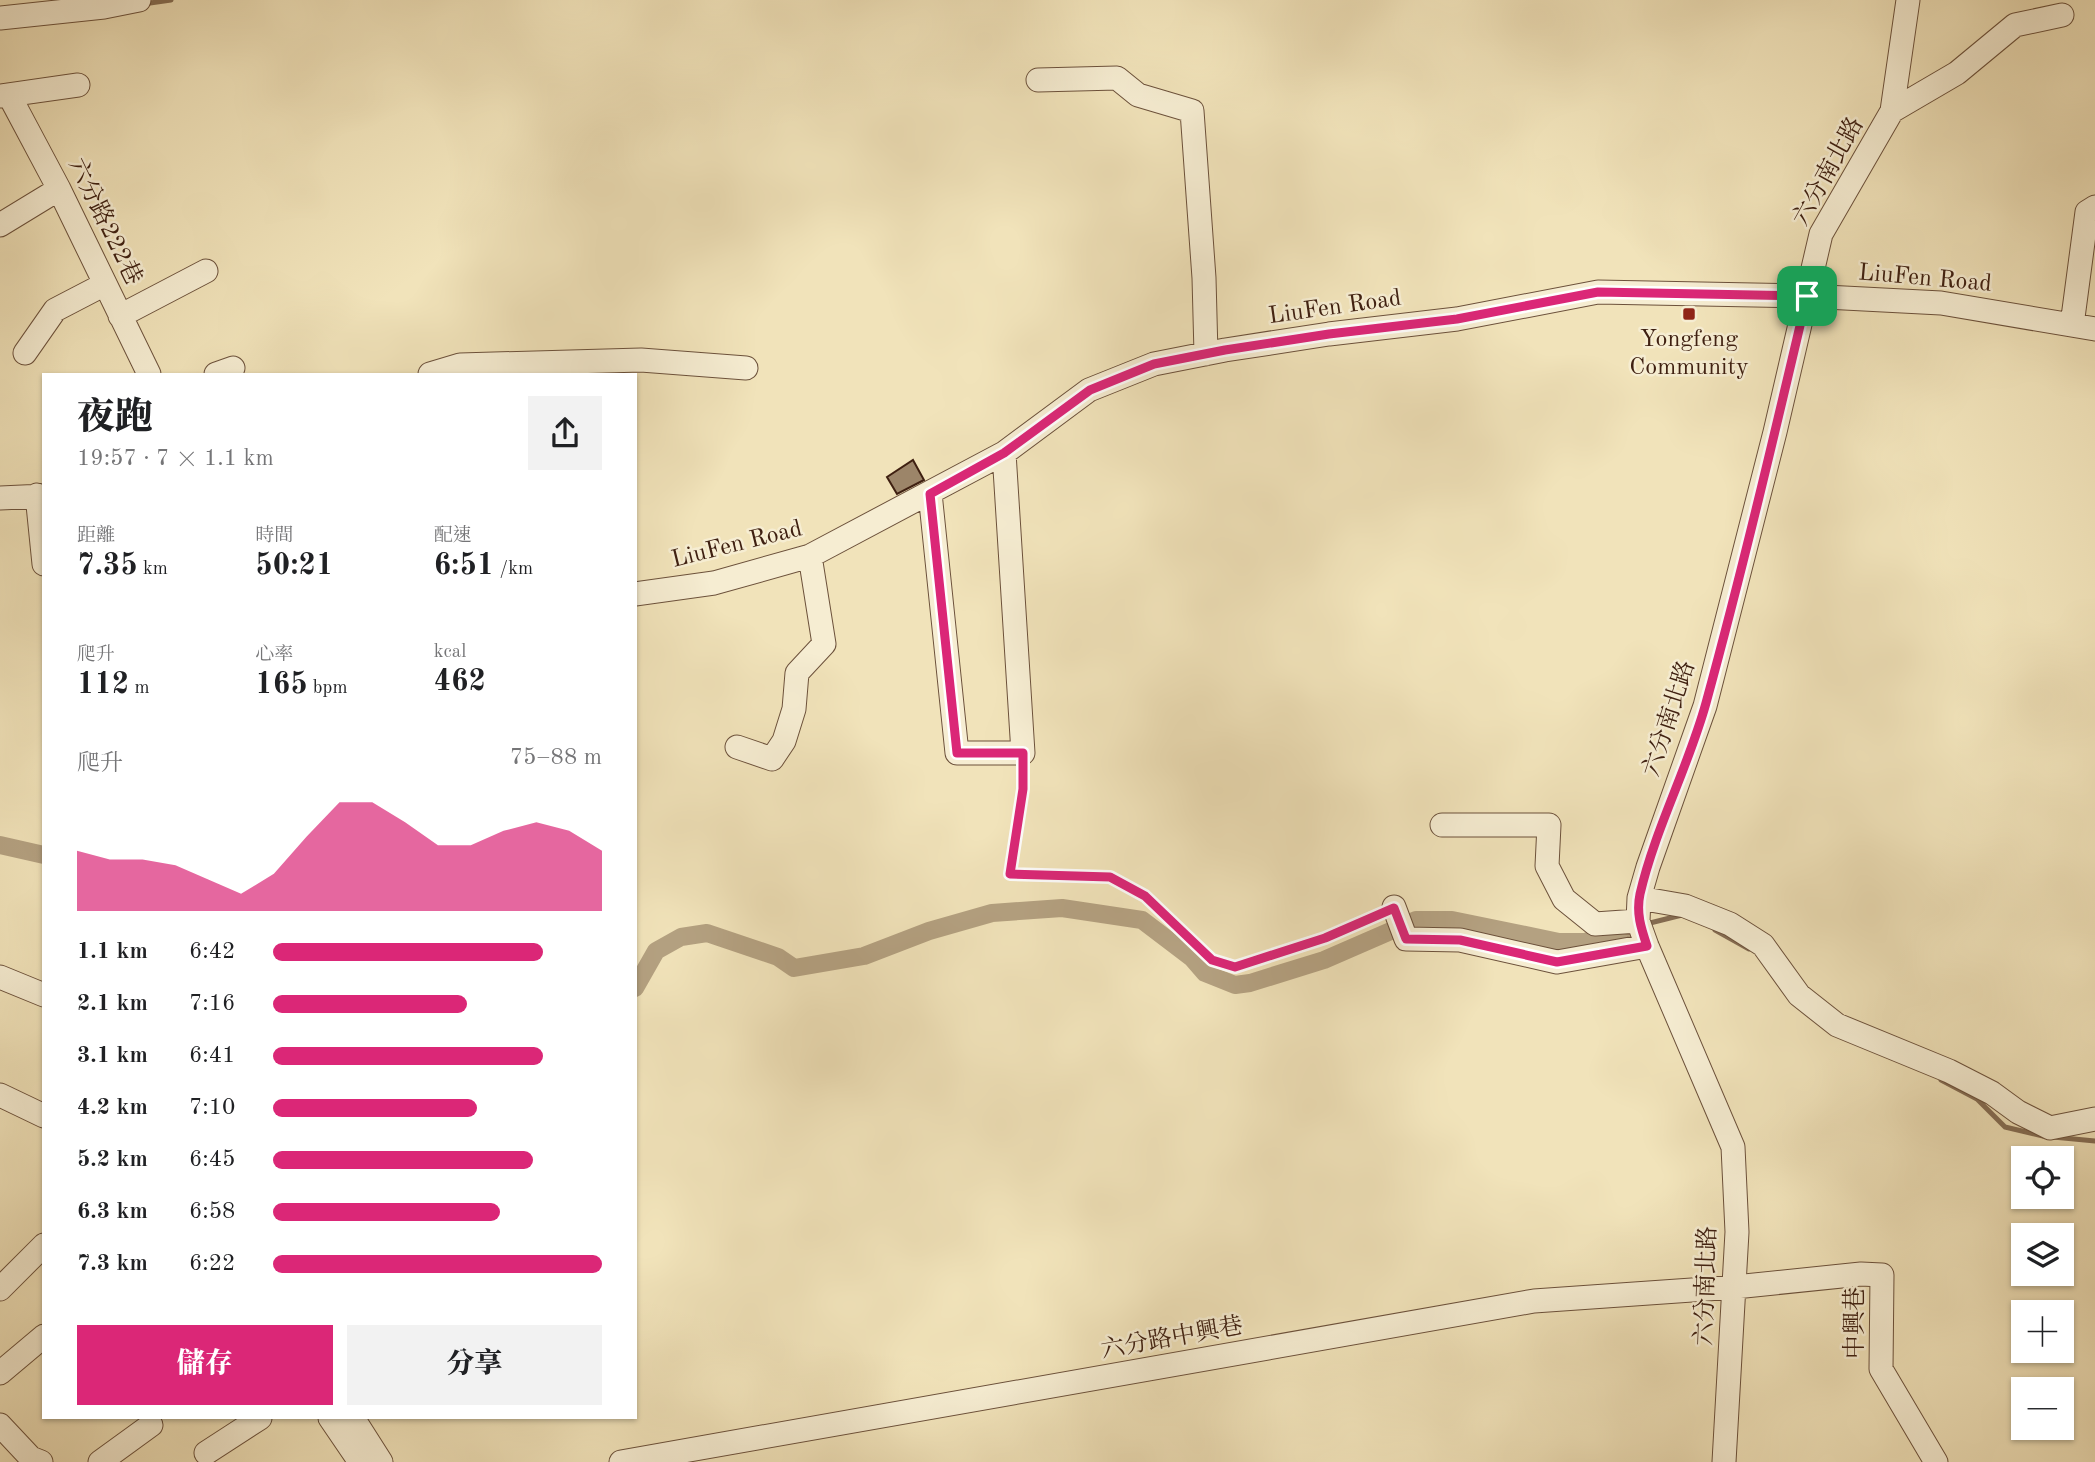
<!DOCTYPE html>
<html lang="zh-TW">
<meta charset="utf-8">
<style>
:root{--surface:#fff;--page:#f2f2f2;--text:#202124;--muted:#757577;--accent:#db2777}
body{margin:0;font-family:"Old Standard TT","Noto Serif TC",serif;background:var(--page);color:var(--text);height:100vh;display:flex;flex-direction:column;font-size:26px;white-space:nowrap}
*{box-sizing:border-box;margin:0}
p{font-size:23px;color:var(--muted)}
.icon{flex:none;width:38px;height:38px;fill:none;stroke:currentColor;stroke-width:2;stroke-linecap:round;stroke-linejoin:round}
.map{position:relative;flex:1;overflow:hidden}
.sheet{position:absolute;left:42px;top:373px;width:595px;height:1046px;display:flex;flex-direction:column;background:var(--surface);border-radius:0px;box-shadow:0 2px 5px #0004}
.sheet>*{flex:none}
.controls{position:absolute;left:2011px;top:1146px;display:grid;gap:14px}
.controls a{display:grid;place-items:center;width:63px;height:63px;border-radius:0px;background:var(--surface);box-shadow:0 2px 5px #0004;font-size:35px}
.pin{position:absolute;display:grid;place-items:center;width:60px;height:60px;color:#fff;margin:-30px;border-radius:14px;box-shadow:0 4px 10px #0006}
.round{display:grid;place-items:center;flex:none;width:74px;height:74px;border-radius:0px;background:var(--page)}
.summary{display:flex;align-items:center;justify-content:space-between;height:119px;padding:0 35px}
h1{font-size:38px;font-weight:800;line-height:52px}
.metrics{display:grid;grid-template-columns:repeat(3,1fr);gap:10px;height:119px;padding:7px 35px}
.metrics div{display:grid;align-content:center}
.metrics b{font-size:30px;font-weight:800}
.metrics small{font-size:19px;font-weight:400}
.metrics p{font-size:19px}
.chart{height:196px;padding:14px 35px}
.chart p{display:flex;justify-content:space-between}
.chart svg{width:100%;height:126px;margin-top:7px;fill:var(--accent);opacity:.7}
.action{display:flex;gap:14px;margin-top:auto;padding:14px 35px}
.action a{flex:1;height:80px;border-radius:0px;background:var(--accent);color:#fff;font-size:28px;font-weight:800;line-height:80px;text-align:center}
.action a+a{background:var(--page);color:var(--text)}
ul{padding:0 35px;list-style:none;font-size:23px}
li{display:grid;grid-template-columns:112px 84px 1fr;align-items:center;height:52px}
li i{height:18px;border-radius:9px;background:var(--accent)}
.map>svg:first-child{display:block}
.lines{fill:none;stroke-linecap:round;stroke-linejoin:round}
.stream{stroke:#856d54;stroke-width:5}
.canal{stroke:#b4a181;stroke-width:18}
.building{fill:#9c8569;stroke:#3f2011;stroke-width:2}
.minor-casing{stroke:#6c513b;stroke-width:25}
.path{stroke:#3f2011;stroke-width:3.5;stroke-dasharray:5 3.5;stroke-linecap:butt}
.minor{stroke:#f6edd2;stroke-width:23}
.route-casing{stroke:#fff;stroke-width:14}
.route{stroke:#db2777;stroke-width:9}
.poi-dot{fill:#8f2418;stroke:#f6edd2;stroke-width:2.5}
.labels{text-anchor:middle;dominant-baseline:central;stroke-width:5;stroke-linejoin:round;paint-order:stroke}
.street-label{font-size:24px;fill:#3f2011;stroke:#f6edd2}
.poi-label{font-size:24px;fill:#3f2011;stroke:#f6edd2}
</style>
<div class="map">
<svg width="2095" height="1462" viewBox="0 0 2095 1462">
<rect width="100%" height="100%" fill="#f1e3ba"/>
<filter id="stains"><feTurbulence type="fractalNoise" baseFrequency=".00286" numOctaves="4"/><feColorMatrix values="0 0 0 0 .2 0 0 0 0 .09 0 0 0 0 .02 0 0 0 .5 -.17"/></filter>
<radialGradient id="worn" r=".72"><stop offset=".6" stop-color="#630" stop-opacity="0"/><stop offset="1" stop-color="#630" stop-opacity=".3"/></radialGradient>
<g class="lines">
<path class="stream" d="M143,4L171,0
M1650,923L1682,915
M1715,930L1749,949
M1941,1080L1977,1099L2005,1127L2043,1136
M2053,1137L2095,1141"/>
<path class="canal" d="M0,845L44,855
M635,988L656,951L681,937L707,933L778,957L794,968L864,956L929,931L992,913L1062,908L1142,920L1192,958L1205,973L1235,985L1250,983L1324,960L1416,920H1452L1559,942H1585L1624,929"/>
</g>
<path class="building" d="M913,460L924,480L897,494L887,477Z"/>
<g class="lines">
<g class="minor-casing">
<path id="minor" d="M0,18L104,7L139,0
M1038,80L1117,78L1138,95L1192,111L1204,278L1206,354
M9,95L59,189L149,374
M0,96L78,85
M1892,111L1957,73L2015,25L2062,15
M0,225L59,189
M120,316L206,271
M2072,325L2087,212L2095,207
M25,353L55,310L105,284
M216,374L233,368
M430,374L460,365L641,360L746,368
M930,493L957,753H1023L1004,453
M37,495L44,564
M0,498L44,496
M635,594L714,583L810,556L1004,453L1089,390L1154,364L1225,350L1329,334L1457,319L1598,292L1806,296L1941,303L2095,329
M737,747L772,759L784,741L794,709L797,673L824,644L810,556
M1442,825H1549L1547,866L1564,899L1595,924L1638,921
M1639,898L1685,906L1730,924L1763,945L1799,995L1837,1025L1949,1071L1992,1093L2018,1112L2050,1128L2095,1119
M1394,907L1406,939L1460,940L1557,962L1647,946
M0,977L44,995
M0,1095L44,1116
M0,1289L44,1245
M0,1373L44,1336
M330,1418L360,1462
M353,1418L381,1462
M0,1425L31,1458L41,1462
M206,1453L260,1418
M100,1462L151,1425
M621,1462L1534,1301L1735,1287L1861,1274L1882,1275L1881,1369L1936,1462
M1724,1462L1737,1232L1733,1147L1647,946L1638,921L1639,898L1648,867L1705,706L1775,432L1821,234L1892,111L1908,0"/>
</g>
<path class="path" d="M1023,771V789L1010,874L1110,877L1145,896L1212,959L1235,967L1325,938L1376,916"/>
<use href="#minor" class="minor"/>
</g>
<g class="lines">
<g class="route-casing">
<path id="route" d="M1598,292L1807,296C1775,432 1743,568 1706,703C1688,768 1655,829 1640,894C1636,913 1641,928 1647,946L1557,962L1460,940L1406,939L1394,908L1325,938L1235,967L1212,960L1145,896L1110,877L1010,874L1023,789V753H957L930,494L1004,453L1090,390L1154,364L1225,350L1329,334L1457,319Z"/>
</g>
<use href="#route" class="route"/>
</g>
<rect class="poi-dot" x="1682" y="307" width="14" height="14" rx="3.5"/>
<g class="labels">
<g class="street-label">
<text transform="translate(1829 172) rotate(-61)">六分南北路</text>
<text transform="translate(104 222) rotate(64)">六分路222巷</text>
<text transform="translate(1925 279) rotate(5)">LiuFen Road</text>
<text transform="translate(1335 308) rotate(-8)">LiuFen Road</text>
<text transform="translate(737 545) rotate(-14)">LiuFen Road</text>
<text transform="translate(1670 719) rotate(-72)">六分南北路</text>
<text transform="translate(1707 1286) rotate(-88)">六分南北路</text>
<text transform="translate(1856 1323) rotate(-90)">中興巷</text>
<text transform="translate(1172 1339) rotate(-10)">六分路中興巷</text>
</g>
<g class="poi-label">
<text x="1689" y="340">Yongfeng<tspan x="1689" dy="28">Community</tspan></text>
</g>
</g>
<rect width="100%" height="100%" filter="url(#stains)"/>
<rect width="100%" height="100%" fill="url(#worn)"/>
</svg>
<div class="controls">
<a><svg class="icon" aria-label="locate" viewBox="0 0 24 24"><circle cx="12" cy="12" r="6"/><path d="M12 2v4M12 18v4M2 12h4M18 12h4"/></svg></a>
<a><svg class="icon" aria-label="layers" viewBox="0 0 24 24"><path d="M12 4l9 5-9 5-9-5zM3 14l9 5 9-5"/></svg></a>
<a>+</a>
<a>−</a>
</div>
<div class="pin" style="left:1807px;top:296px;background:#1e9e55"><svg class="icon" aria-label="arrive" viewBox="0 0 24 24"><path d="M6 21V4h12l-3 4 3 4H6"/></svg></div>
<section class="sheet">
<div class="summary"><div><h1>夜跑</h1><p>19:57 · 7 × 1.1 km</p></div><a class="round"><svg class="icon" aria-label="share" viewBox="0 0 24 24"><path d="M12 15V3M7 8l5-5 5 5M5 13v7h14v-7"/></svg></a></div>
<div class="metrics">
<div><p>距離</p><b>7.35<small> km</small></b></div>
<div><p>時間</p><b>50:21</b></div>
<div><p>配速</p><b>6:51<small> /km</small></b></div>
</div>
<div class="metrics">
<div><p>爬升</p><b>112<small> m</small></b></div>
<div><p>心率</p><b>165<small> bpm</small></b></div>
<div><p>kcal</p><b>462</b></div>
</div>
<div class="chart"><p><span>爬升</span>75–88 m</p>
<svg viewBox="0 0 160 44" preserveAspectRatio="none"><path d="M0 44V23L10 26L20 26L30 28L40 33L50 38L60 31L70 18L80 6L90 6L100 13L110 21L120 21L130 16L140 13L150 16L160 23V44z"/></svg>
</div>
<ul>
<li><b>1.1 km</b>6:42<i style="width:82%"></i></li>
<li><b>2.1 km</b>7:16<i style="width:59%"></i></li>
<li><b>3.1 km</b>6:41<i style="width:82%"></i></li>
<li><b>4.2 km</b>7:10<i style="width:62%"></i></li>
<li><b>5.2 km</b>6:45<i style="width:79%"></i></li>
<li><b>6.3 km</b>6:58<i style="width:69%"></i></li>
<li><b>7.3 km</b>6:22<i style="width:100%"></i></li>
</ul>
<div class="action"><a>儲存</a><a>分享</a></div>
</section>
</div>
